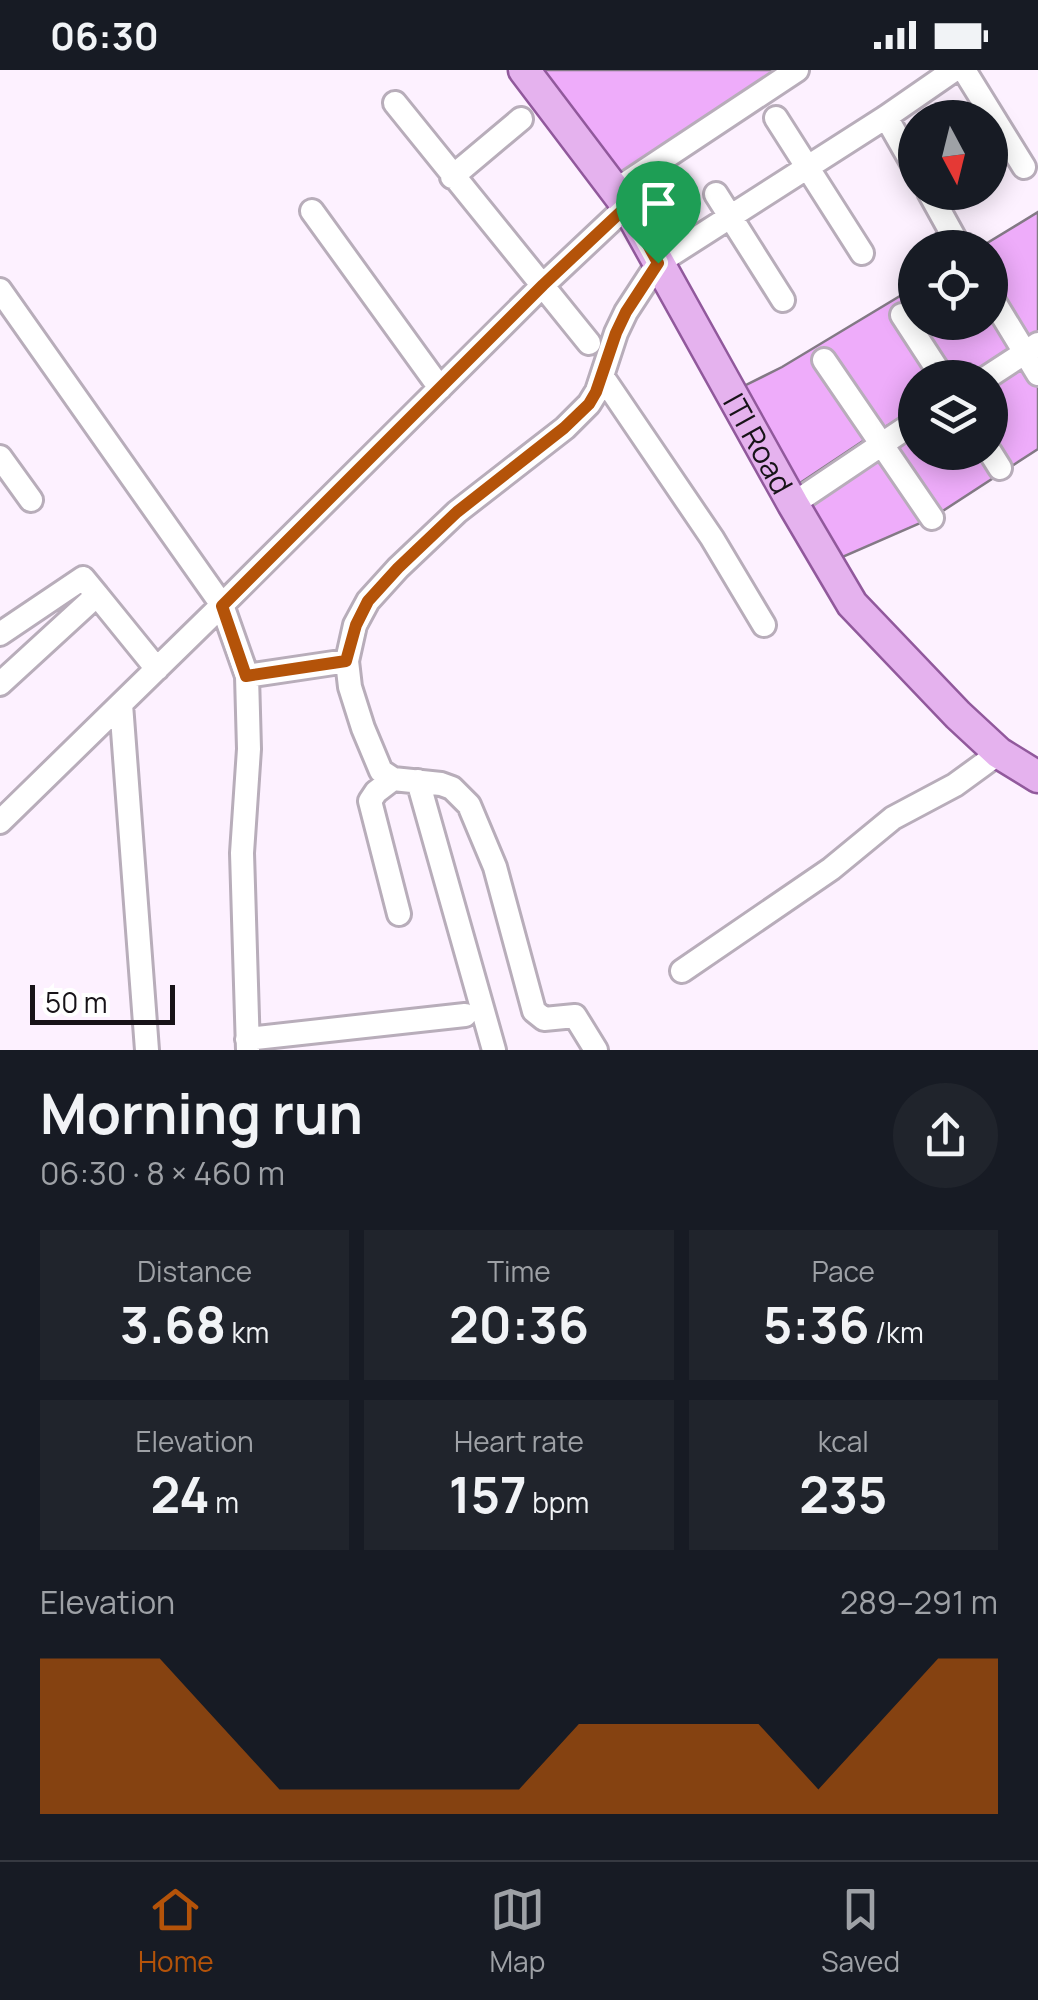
<!DOCTYPE html>
<meta charset="utf-8">
<style>
:root{--surface:#171b24;--page:#20242c;--text:#f1f3f6;--muted:#9ea1a6;--line:#363941;--accent:#b45309}
body{margin:0;font-family:Manrope,sans-serif;background:var(--page);color:var(--text);height:100vh;display:flex;flex-direction:column;font-size:38px;white-space:nowrap}
*{box-sizing:border-box;margin:0}
p{font-size:32px;color:var(--muted)}
.icon{flex:none;width:55px;height:55px;fill:none;stroke:currentColor;stroke-width:2;stroke-linecap:round;stroke-linejoin:round}
.map{position:relative;height:980px;overflow:hidden}
.side{display:flex;flex-direction:column;background:var(--surface);flex:1}
.side>*{flex:none}
.needle{width:65px;rotate:173deg}
.tools{position:absolute;left:898px;top:30px;display:grid;gap:20px}
.tools a{display:grid;place-items:center;width:110px;height:110px;border-radius:50%;background:var(--surface);box-shadow:0 5px 25px #0003;font-size:50px}
.scale{position:absolute;left:30px;bottom:25px;width:145px;box-sizing:border-box;padding-left:10px;border:5px solid #171318;border-top:0;font-size:28px;line-height:35px;white-space:nowrap;color:#171318;-webkit-text-stroke:8px #fff;paint-order:stroke}
.pin{position:absolute;display:grid;place-items:center;width:85px;height:85px;color:#fff;margin:-102px -42px;border-radius:50% 50% 50% 0;rotate:-45deg;box-shadow:0 0 10px #0007}
.pin .icon{rotate:45deg}
.round{display:grid;place-items:center;flex:none;width:105px;height:105px;border-radius:52px;background:var(--page)}
.headline{display:flex;align-items:center;justify-content:space-between;height:170px;padding:0 40px}
h1{font-size:55px;font-weight:700;line-height:75px}
.stats{display:grid;grid-template-columns:repeat(3,1fr);gap:15px;height:170px;padding:10px 40px}
.stats div{display:grid;align-content:center;border-radius:0px;background:var(--page);text-align:center}
.stats b{font-size:50px;font-weight:700}
.stats small{font-size:28px;font-weight:400}
.stats p{font-size:28px}
.chart{height:280px;padding:20px 40px}
.chart p{display:flex;justify-content:space-between}
.chart svg{width:100%;height:180px;margin-top:10px;fill:var(--accent);opacity:.7}
.status{display:flex;justify-content:space-between;align-items:center;height:70px;padding:0 50px;background:var(--surface);direction:ltr}
.status svg{height:28px;fill:currentColor}
.tab-bar{display:flex;justify-content:space-around;align-items:center;height:140px;border-top:2px solid var(--line);background:var(--surface);font-size:28px;color:var(--muted)}
.tab-bar a{display:grid;justify-items:center;gap:5px}
.tab-bar .current{color:var(--accent)}
.map>svg:first-child{display:block}
.building{fill:#eeacfa;stroke:#837985;stroke-width:2.5}
.lines{fill:none;stroke-linecap:round;stroke-linejoin:round}
.minor-casing{stroke:#b8adba;stroke-width:28}
.major-casing{stroke:#91599c;stroke-width:35}
.minor{stroke:#fff;stroke-width:22}
.major{stroke:#e5b2ee;stroke-width:30}
.route-casing{stroke:#fff;stroke-width:20}
.route{stroke:#b45309;stroke-width:12}
.labels{text-anchor:middle;dominant-baseline:central;stroke-width:8;stroke-linejoin:round;paint-order:stroke}
.street-label{font-size:30px;fill:#171318;stroke:#fff}
</style>
<div class="status"><b>06:30</b><svg viewBox="0 0 49 12"><path d="M0 12V9h3v3zM5 12V6h3v6zM10 12V3h3v9zM15 12V0h3v12zM26 1h20v11H26zM47 4h2v5h-2z"/></svg></div>
<div class="map">
<svg width="1038" height="980" viewBox="0 0 1038 980">
<rect width="100%" height="100%" fill="#fdf1ff"/>
<path class="building" d="M530,0H797L620,105Z
M1038,142V263L967,308H915V339L875,363L794,417L738,319L782,297L915,217V252H990V178H979Z
M1038,280V379L932,448L838,489L800,429L915,357V382H990V310Z"/>
<g class="lines">
<g class="minor-casing">
<path id="minor" d="M964,0L1024,97
M395,33L589,273
M886,47L915,98
M776,48L862,183
M452,107L521,49
M616,120L797,0
M929,122L960,178
M716,124L783,230
M312,141L440,318
M0,220L222,535L247,606L249,679L242,783L248,980
M990,225L1038,304
M902,245L943,308
M824,290L932,448
M602,306L712,468L764,555
M986,308L1038,274
M990,382L1000,398
M0,387L31,430
M793,434L915,352
M97,525L157,599
M0,564L83,508L97,525L0,614
M247,606L347,591
M121,634L147,980
M393,709L376,722L370,731L399,844
M418,711L494,980
M0,752L222,535L543,215L627,136
M682,901L831,799L893,748L955,715L999,683
M247,969L465,945
M596,980L575,946L544,949L534,941L495,797L469,735L452,718L441,714L393,709L381,701L363,658L350,617L347,591L355,555L368,531L398,498L457,442L565,358L589,334L597,321L616,263L626,242L658,193L886,47L954,0"/>
</g>
<g class="major-casing">
<g id="major">
<path id="s1" d="M524,0L627,136L793,434L852,534L958,645L999,683L1038,707"/>
</g>
</g>
<use href="#minor" class="minor"/>
<use href="#major" class="major"/>
</g>
<g class="lines">
<g class="route-casing">
<path id="route" d="M627,136L658,193L626,242L616,263L596,322L589,334L564,358L457,442L398,498L368,531L356,555L346,591L246,606L222,536L543,215Z"/>
</g>
<use href="#route" class="route"/>
</g>
<g class="labels">
<g class="street-label">
<text stroke="none"><textPath href="#s1" startOffset="442">ITI Road</textPath></text>
</g>
</g>
</svg>
<div class="tools">
<a><svg class="needle" viewBox="-14 -14 28 28"><path d="M0-13l5 13h-10z" fill="#e53935"/><path d="M0 13l5-13h-10z" fill="#9ea1a6"/></svg></a>
<a><svg class="icon" aria-label="locate" viewBox="0 0 24 24"><circle cx="12" cy="12" r="6"/><path d="M12 2v4M12 18v4M2 12h4M18 12h4"/></svg></a>
<a><svg class="icon" aria-label="layers" viewBox="0 0 24 24"><path d="M12 4l9 5-9 5-9-5zM3 14l9 5 9-5"/></svg></a>
</div>
<div class="scale">50 m</div>
<div class="pin" style="left:658px;top:193px;background:#1e9e55"><svg class="icon" aria-label="arrive" viewBox="0 0 24 24"><path d="M6 21V4h12l-3 4 3 4H6"/></svg></div>
</div>
<section class="side">
<div class="headline"><div><h1>Morning run</h1><p>06:30 · 8 × 460 m</p></div><a class="round"><svg class="icon" aria-label="share" viewBox="0 0 24 24"><path d="M12 15V3M7 8l5-5 5 5M5 13v7h14v-7"/></svg></a></div>
<div class="stats">
<div><p>Distance</p><b>3.68<small> km</small></b></div>
<div><p>Time</p><b>20:36</b></div>
<div><p>Pace</p><b>5:36<small> /km</small></b></div>
</div>
<div class="stats">
<div><p>Elevation</p><b>24<small> m</small></b></div>
<div><p>Heart rate</p><b>157<small> bpm</small></b></div>
<div><p>kcal</p><b>235</b></div>
</div>
<div class="chart"><p><span>Elevation</span>289–291 m</p>
<svg viewBox="0 0 160 44" preserveAspectRatio="none"><path d="M0 44V6L10 6L20 6L30 22L40 38L50 38L60 38L70 38L80 38L90 22L100 22L110 22L120 22L130 38L140 22L150 6L160 6V44z"/></svg>
</div>
</section>
<nav class="tab-bar">
<a class="current"><svg class="icon" aria-label="home" viewBox="0 0 24 24"><path d="M3 11l9-7 9 7M6 9v11h12V9"/></svg>Home</a>
<a><svg class="icon" aria-label="map" viewBox="0 0 24 24"><path d="M3 6l6-2 6 2 6-2v14l-6 2-6-2-6 2zM9 4v14M15 6v14"/></svg>Map</a>
<a><svg class="icon" aria-label="saved" viewBox="0 0 24 24"><path d="M7 4h10v16l-5-4-5 4z"/></svg>Saved</a>
</nav>
